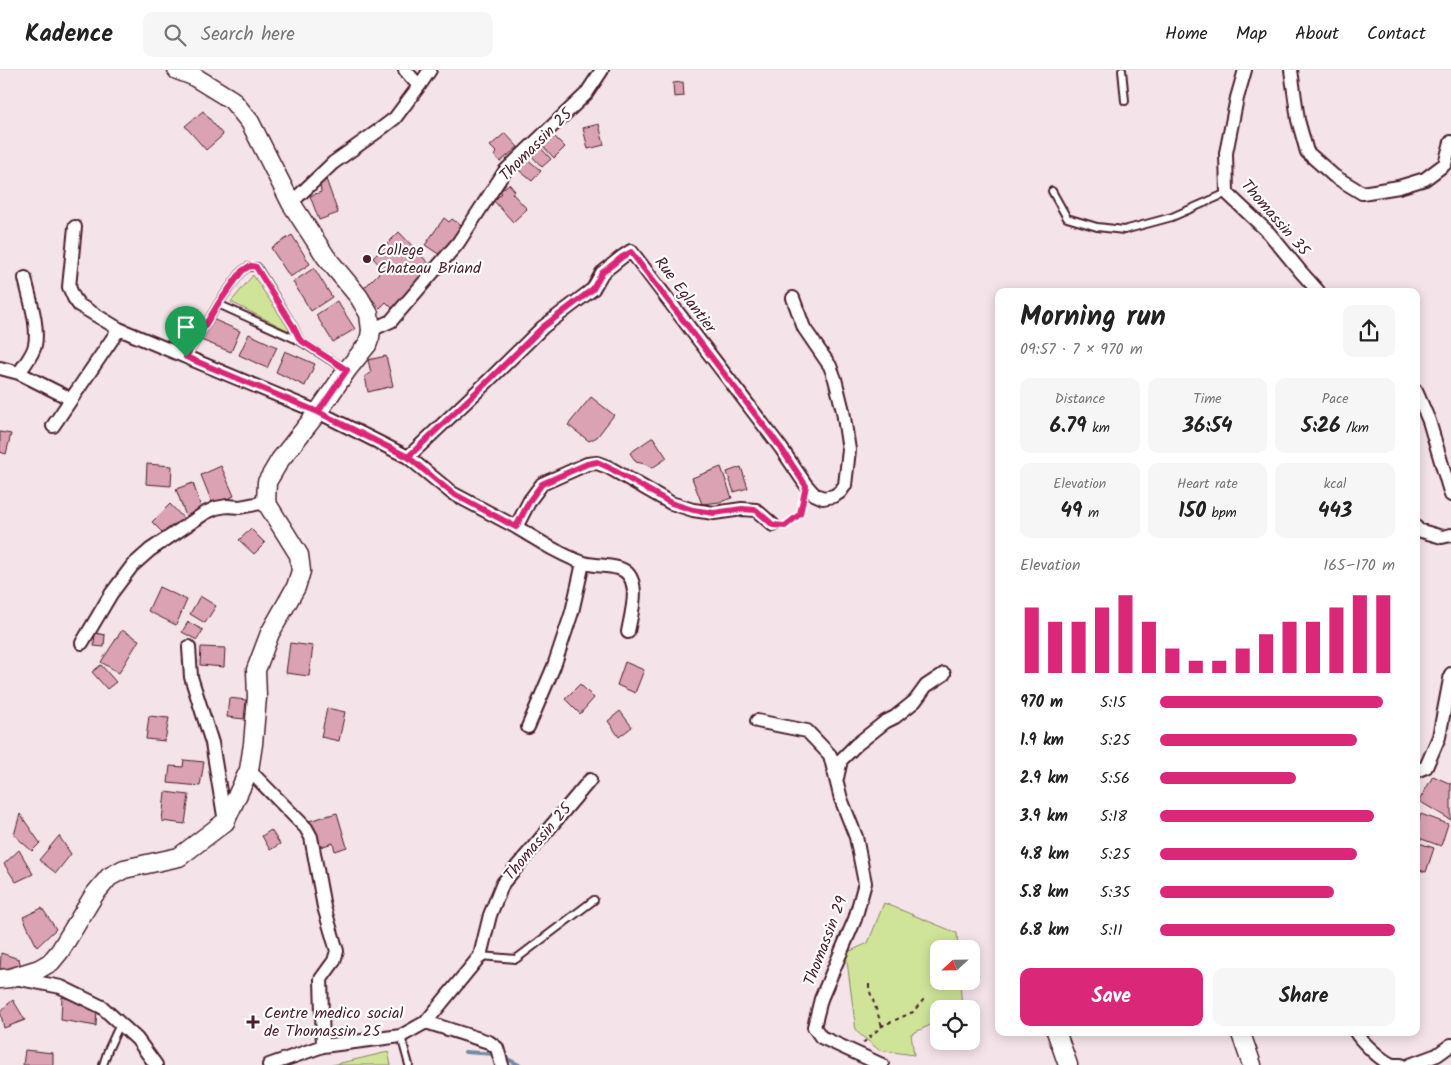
<!DOCTYPE html>
<meta charset="utf-8">
<style>
:root{--surface:#fff;--page:#f6f6f6;--text:#222;--muted:#767676;--line:#e0e0e0;--accent:#db2777}
body{margin:0;font-family:Kalam,sans-serif;background:var(--page);color:var(--text);height:100vh;display:flex;flex-direction:column;font-size:19px;white-space:nowrap}
*{box-sizing:border-box;margin:0}
p{font-size:16px;color:var(--muted)}
.icon{flex:none;width:28px;height:28px;fill:none;stroke:currentColor;stroke-width:2;stroke-linecap:round;stroke-linejoin:round}
.map{position:relative;flex:1;overflow:hidden}
.panel{position:absolute;left:995px;top:218px;width:425px;height:748px;display:flex;flex-direction:column;background:var(--surface);border-radius:10px;box-shadow:0 2px 12px #0003}
.panel>*{flex:none}
.needle{width:32px;rotate:248deg}
.buttons{position:absolute;left:930px;top:870px;display:grid;gap:10px}
.buttons a{display:grid;place-items:center;width:50px;height:50px;border-radius:10px;background:var(--surface);box-shadow:0 2px 12px #0003;font-size:25px}
.pin{position:absolute;display:grid;place-items:center;width:42px;height:42px;color:#fff;margin:-51px -21px;border-radius:50% 50% 50% 0;rotate:-45deg;box-shadow:0 0 5px #0007}
.pin .icon{rotate:45deg}
.round{display:grid;place-items:center;flex:none;width:52px;height:52px;border-radius:10px;background:var(--page)}
.overview{display:flex;align-items:center;justify-content:space-between;height:85px;padding:0 25px}
h1{font-size:28px;font-weight:700;line-height:38px}
.stats{display:grid;grid-template-columns:repeat(3,1fr);gap:8px;height:85px;padding:5px 25px}
.stats div{display:grid;align-content:center;border-radius:10px;background:var(--page);text-align:center}
.stats b{font-size:21px;font-weight:700}
.stats small{font-size:14px;font-weight:400}
.stats p{font-size:14px}
.chart{height:140px;padding:10px 25px}
.chart p{display:flex;justify-content:space-between}
.chart svg{width:100%;height:90px;margin-top:5px;stroke:var(--accent);stroke-width:6}
.cta{display:flex;gap:10px;margin-top:auto;padding:10px 25px}
.cta a{flex:1;height:58px;border-radius:10px;background:var(--accent);color:#fff;font-size:20px;font-weight:700;line-height:58px;text-align:center}
.cta a+a{background:var(--page);color:var(--text)}
ul{padding:0 25px;list-style:none;font-size:16px}
li{display:grid;grid-template-columns:80px 60px 1fr;align-items:center;height:38px}
li i{height:12px;border-radius:6px;background:var(--accent)}
header{display:flex;align-items:center;gap:30px;box-sizing:border-box;height:70px;padding:0 25px;background:var(--surface);border-bottom:1px solid var(--line)}
header strong{font-size:24px}
nav{display:flex;gap:28px;margin-inline-start:auto;font-size:18px}
.search{width:350px;height:45px;background:var(--page);display:flex;align-items:center;gap:12px;box-sizing:border-box;padding:0 18px;border-radius:10px;color:var(--muted);font-size:19px}
.map>svg:first-child{display:block}
.green{fill:#cfe499;stroke:#8c8262}
.lines{fill:none;stroke-linecap:round;stroke-linejoin:round}
.stream{stroke:#748aa2;stroke-width:4}
.building{fill:#daa2b3;stroke:#4a1f2b}
.lane-casing{stroke:#4a1f2b;stroke-width:10}
.street-casing{stroke:#4a1f2b;stroke-width:16}
.secondary-casing{stroke:#4a1f2b;stroke-width:21}
.path{stroke:#4a1f2b;stroke-width:2;stroke-dasharray:4 4;stroke-linecap:butt}
.lane{stroke:#fff;stroke-width:6}
.street{stroke:#fff;stroke-width:12}
.secondary{stroke:#fff;stroke-width:18}
.route-casing{stroke:#fff;stroke-width:10}
.route{stroke:#db2777;stroke-width:6}
.poi-dot{fill:#4a1f2b;stroke:#fff;stroke-width:2}
.labels{text-anchor:middle;dominant-baseline:central;stroke-width:4.5;stroke-linejoin:round;paint-order:stroke}
.street-label{font-size:16px;fill:#4a1f2b;stroke:#fff}
.poi-label{font-size:16px;fill:#4a1f2b;stroke:#fff;text-anchor:start}
</style>
<header>
<strong>Kadence</strong>
<div class="search"><svg class="icon" aria-label="search" viewBox="0 0 24 24"><circle cx="10" cy="10" r="6"/><path d="M15 15l6 6"/></svg>Search here</div>
<nav><a>Home</a><a>Map</a><a>About</a><a>Contact</a></nav>
</header>
<div class="map">
<svg width="1451" height="995" viewBox="0 0 1451 995">
<rect width="100%" height="100%" fill="#f4e3e8"/>
<filter id="ink" filterUnits="userSpaceOnUse"><feTurbulence type="fractalNoise" baseFrequency=".02" numOctaves="2"/><feDisplacementMap in="SourceGraphic" scale="10" xChannelSelector="R" yChannelSelector="G"/><feConvolveMatrix kernelMatrix="1 2 1 2 8 2 1 2 1" color-interpolation-filters="sRGB"/></filter>
<g filter="url(#ink)">
<path class="green" d="M253,205L291,262L231,232Z
M884,833L957,863L958,879H939V911H960L962,939H939V951L911,964L914,985L879,980L856,961L846,883L868,873Z
M388,982L391,995H332Z"/>
<g class="lines">
<path class="stream" d="M465,982L495,984
M502,986L519,995"/>
</g>
<path class="building" d="M683,12L684,26L674,27L673,13Z
M203,41L223,65L206,80L185,56Z
M599,54L604,75L588,79L583,58Z
M505,63L518,77L500,92L494,85L497,83L490,76Z
M551,63L565,77L554,88L541,74Z
M539,76L551,89L542,97L530,84Z
M524,86L541,101L532,111L515,97Z
M326,109L338,143L319,150L310,126L321,122L320,112Z
M509,114L515,121L512,123L527,139L513,152L494,131L502,123L500,121Z
M444,148L449,152L452,149L460,155L458,158L463,161L453,175L449,172L440,185L425,175Z
M399,162L434,199L393,239L386,232L380,238L363,219L383,199L373,188Z
M292,165L310,194L290,207L271,178Z
M314,198L332,227L311,241L293,212Z
M337,231L355,259L333,272L316,245Z
M210,248L240,261L231,282L201,270Z
M249,264L277,277L267,298L239,285Z
M285,281L315,294L305,316L276,302Z
M386,286L393,316L368,322L365,306L371,303L368,290Z
M591,327L614,345L597,367L589,371L568,355Z
M0,362L11,364L6,384L0,382Z
M653,367L667,388L652,398L645,394L636,392L630,383Z
M147,394L172,396L171,416L146,414Z
M221,396L234,426L213,435L201,405Z
M721,397L732,428L720,432L702,434L692,408Z
M741,397L748,418L734,422L727,402Z
M193,413L203,443L187,449L176,419Z
M170,434L185,450L174,461L170,457L164,464L152,452Z
M251,459L265,473L254,484L239,470Z
M159,517L187,530L176,555L148,541Z
M200,526L216,536L205,553L190,544Z
M188,552L203,560L197,570L182,562Z
M122,560L139,570L119,603L101,592Z
M95,563L105,565L104,577L94,576Z
M290,573L313,576L309,606L286,603Z
M201,577L225,578L224,597L200,595Z
M625,592L644,600L635,623L617,615Z
M101,595L116,612L107,619L92,602Z
M580,614L594,628L580,644L565,629Z
M229,628L246,630L244,649L227,647Z
M327,638L345,642L339,671L321,667Z
M620,641L632,657L619,667L608,651Z
M149,646L169,648L165,671L146,669Z
M184,690L204,692L200,716L168,713L170,696L183,697Z
M1433,706L1451,714V750L1419,731Z
M165,722L189,725L185,754L162,751Z
M337,743L347,777L335,781L333,773L317,778L309,751Z
M20,744L40,773L32,781L14,765Z
M1421,744L1448,754L1441,776L1416,767V758Z
M271,760L280,774L270,780L262,766Z
M59,766L71,784L56,803L39,790Z
M1416,772L1434,778L1426,802L1416,799Z
M19,780L33,804L16,812L4,794Z
M42,838L56,859L37,877L23,847Z
M1,883L19,889L22,902L0,901Z
M62,927L97,937L96,956L61,950Z
M13,930L25,950L4,958L0,941Z
M25,980L53,983V995H23Z"/>
<g class="lines">
<g class="lane-casing">
<path id="lane" d="M1122,0L1125,31
M1052,121L1067,148L1097,157L1124,160L1172,147L1227,123
M218,234L242,201L248,197H257L293,256L300,271
M186,287L218,234L300,271L345,299
M480,886L516,889L594,830
M401,966L409,995
M103,995L108,980L120,954"/>
</g>
<g class="street-casing">
<path id="street" d="M1245,0L1237,28L1226,83L1227,123L1269,163L1301,202L1318,221
M1291,0L1298,50L1307,82L1334,106L1362,123L1399,117L1425,109L1445,94L1451,72
M419,16L430,0
M291,133L333,93L378,61L395,48L419,16L405,0
M75,157L69,217L74,228L79,235L119,259L318,342L408,387L487,312L543,257L593,219L602,203L622,187L631,181L781,378L806,415L814,424L823,428L834,426L840,422L845,415L849,380L843,341L835,309L830,296L804,258L793,228
M371,260L391,251L458,173L505,101L586,24L602,0
M0,298L19,303L71,329
M19,303C24,295 33,285 35,275C39,255 29,227 25,208
M1416,321L1429,351L1451,425
M53,356L119,259
M408,387L452,423L516,457L530,430L542,414L587,394L597,393L608,397L671,433L693,440L714,443L742,439L756,440L773,455
M516,457C538,470 560,485 584,493C595,496 607,495 618,498C644,505 631,544 628,562
M1416,457L1418,460L1442,467L1451,465
M82,573L111,524L132,496L150,480L205,443L216,438L227,436L240,437L266,432
M189,577L191,607L212,673L225,752
M757,651L807,661L830,685L841,729L856,767L865,813L855,849L821,929L814,957L821,967L882,995
M528,657L554,596L572,542L583,493
M249,700L306,758L311,767L324,837L337,881L334,891L321,909L323,976
M1416,701L1426,697L1439,667L1451,604
M837,708L841,690L856,675L885,652L895,647L915,631L926,616L944,604
M15,908L61,917L102,937L137,969L156,995
M426,952L489,972L497,978L502,995
M1355,961C1361,971 1382,992 1393,995C1396,995 1399,995 1401,995
M269,995L323,976L401,966L426,952L480,886L490,845L503,813L590,710
M1410,995L1437,985L1451,975"/>
</g>
<g class="secondary-casing">
<path id="secondary" d="M0,909L10,908L39,899L51,892L60,881L94,825L109,807L124,799L179,787L225,752L249,700L253,674L257,627L256,600L270,563L296,517L301,501L299,485L266,432L267,412L280,390L318,342L347,300L367,275L370,267L371,260L369,244L359,227L326,187L291,133L250,52L232,30L193,6L177,0
M1056,961L1068,995
M1240,961L1252,995"/>
</g>
<path class="path" d="M786,456L800,444L803,430
M869,914V919L882,956
M863,973L882,956L913,942L924,929"/>
<use href="#lane" class="lane"/>
<use href="#street" class="street"/>
<use href="#secondary" class="secondary"/>
</g>
</g>
<g class="lines" filter="url(#ink)">
<g class="route-casing">
<path id="route" d="M186,287L318,342L408,387L452,423L516,457L530,430L542,414L587,394L597,392L608,397L671,433L693,440L714,443L742,439L756,440L773,455L785,456L800,444L806,416L781,378L631,182L622,187L602,203L593,219L543,257L487,312L408,387L318,342L347,300L300,270L293,256L256,197L252,196L248,197L242,201L218,234L186,287"/>
</g>
<use href="#route" class="route"/>
</g>
<g class="poi-dot">
<circle cx="367" cy="189" r="5"/>
<path d="M250.5 944.5h5v5h5v5h-5v5h-5v-5h-5v-5h5z"/>
</g>
<g class="labels">
<g class="street-label">
<text transform="translate(536 75) rotate(-45)">Thomassin 25</text>
<text transform="translate(1275 148) rotate(49)">Thomassin 35</text>
<text transform="translate(685 225) rotate(53)">Rue Eglantier</text>
<text transform="translate(538 772) rotate(-50)">Thomassin 25</text>
<text transform="translate(826 871) rotate(-69)">Thomassin 29</text>
</g>
<g class="poi-label">
<text x="377" y="180">College<tspan x="377" dy="18">Chateau Briand</tspan></text>
<text x="264" y="943">Centre medico social<tspan x="264" dy="18">de Thomassin 25</tspan></text>
</g>
</g>
</svg>
<div class="buttons">
<a><svg class="needle" viewBox="-14 -14 28 28"><path d="M0-13l5 13h-10z" fill="#e53935"/><path d="M0 13l5-13h-10z" fill="#767676"/></svg></a>
<a><svg class="icon" aria-label="locate" viewBox="0 0 24 24"><circle cx="12" cy="12" r="6"/><path d="M12 2v4M12 18v4M2 12h4M18 12h4"/></svg></a>
</div>
<div class="pin" style="left:186px;top:287px;background:#1e9e55"><svg class="icon" aria-label="arrive" viewBox="0 0 24 24"><path d="M6 21V4h12l-3 4 3 4H6"/></svg></div>
<section class="panel">
<div class="overview"><div><h1>Morning run</h1><p>09:57 · 7 × 970 m</p></div><a class="round"><svg class="icon" aria-label="share" viewBox="0 0 24 24"><path d="M12 15V3M7 8l5-5 5 5M5 13v7h14v-7"/></svg></a></div>
<div class="stats">
<div><p>Distance</p><b>6.79<small> km</small></b></div>
<div><p>Time</p><b>36:54</b></div>
<div><p>Pace</p><b>5:26<small> /km</small></b></div>
</div>
<div class="stats">
<div><p>Elevation</p><b>49<small> m</small></b></div>
<div><p>Heart rate</p><b>150<small> bpm</small></b></div>
<div><p>kcal</p><b>443</b></div>
</div>
<div class="chart"><p><span>Elevation</span>165–170 m</p>
<svg viewBox="0 0 160 44" preserveAspectRatio="none"><path d="M5 44V12M15 44V19M25 44V19M35 44V12M45 44V6M55 44V19M65 44V32M75 44V38M85 44V38M95 44V32M105 44V25M115 44V19M125 44V19M135 44V12M145 44V6M155 44V6"/></svg>
</div>
<ul>
<li><b>970 m</b>5:15<i style="width:95%"></i></li>
<li><b>1.9 km</b>5:25<i style="width:84%"></i></li>
<li><b>2.9 km</b>5:56<i style="width:58%"></i></li>
<li><b>3.9 km</b>5:18<i style="width:91%"></i></li>
<li><b>4.8 km</b>5:25<i style="width:84%"></i></li>
<li><b>5.8 km</b>5:35<i style="width:74%"></i></li>
<li><b>6.8 km</b>5:11<i style="width:100%"></i></li>
</ul>
<div class="cta"><a>Save</a><a>Share</a></div>
</section>
</div>
